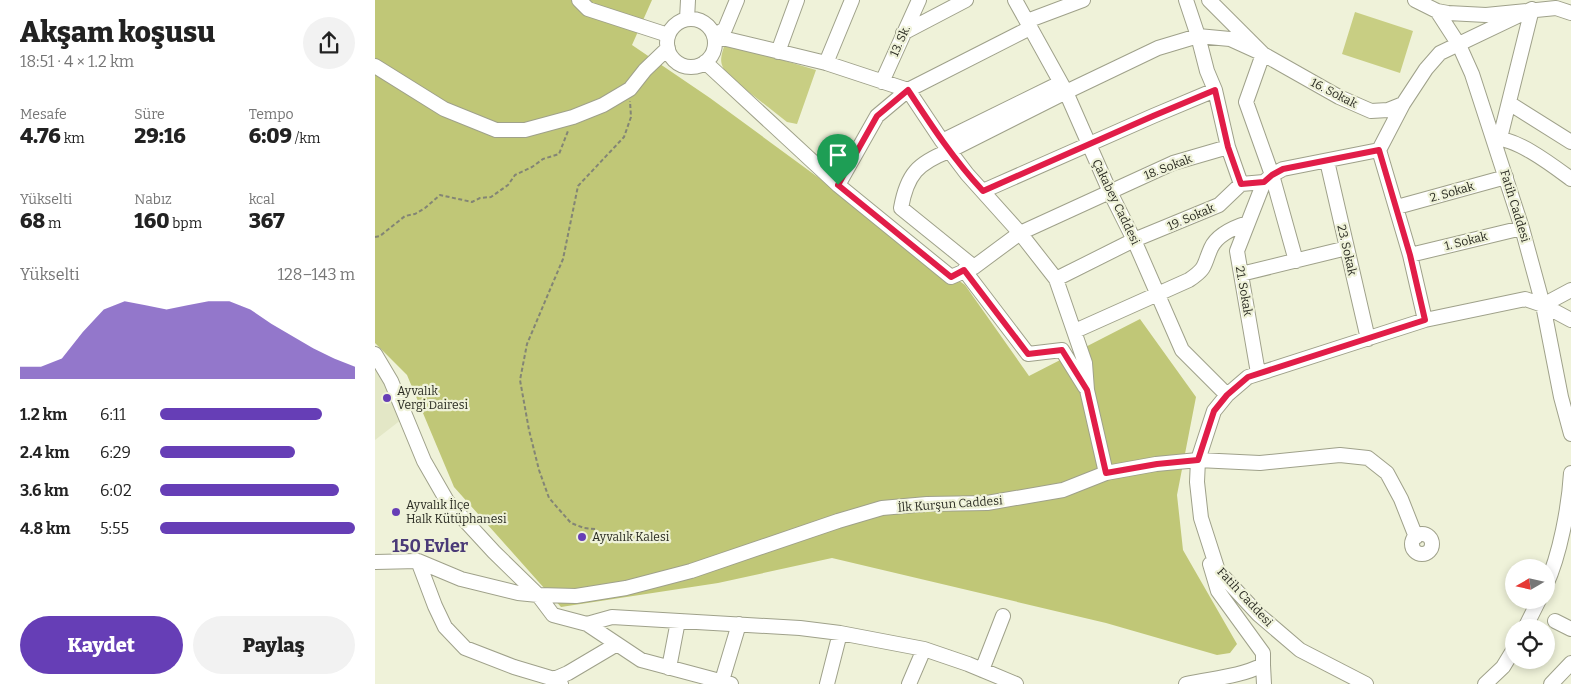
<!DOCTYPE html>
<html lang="tr">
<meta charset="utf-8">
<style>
:root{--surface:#fff;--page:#f2f2f2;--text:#222;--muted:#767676;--accent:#663eb6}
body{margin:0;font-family:Bitter,serif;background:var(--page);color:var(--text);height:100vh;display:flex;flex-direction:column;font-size:19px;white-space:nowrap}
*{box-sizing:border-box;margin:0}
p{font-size:16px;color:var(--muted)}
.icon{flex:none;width:28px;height:28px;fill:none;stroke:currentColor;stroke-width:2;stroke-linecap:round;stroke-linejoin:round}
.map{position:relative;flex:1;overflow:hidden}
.sheet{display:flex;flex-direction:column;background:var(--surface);width:375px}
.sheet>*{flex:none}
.needle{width:32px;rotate:261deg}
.fabs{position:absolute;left:1130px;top:559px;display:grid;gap:10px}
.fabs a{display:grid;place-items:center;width:50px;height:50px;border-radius:50%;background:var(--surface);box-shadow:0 2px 8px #0003;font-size:25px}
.pin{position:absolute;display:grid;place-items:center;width:42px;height:42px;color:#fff;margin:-51px -21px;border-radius:50% 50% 50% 0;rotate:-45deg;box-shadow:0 0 5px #0007}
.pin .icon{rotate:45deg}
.round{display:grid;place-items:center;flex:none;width:52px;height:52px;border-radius:26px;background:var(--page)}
.overview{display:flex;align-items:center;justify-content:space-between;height:85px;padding:0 20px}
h1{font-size:28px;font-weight:800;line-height:38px}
.stats{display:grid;grid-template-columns:repeat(3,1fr);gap:8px;height:85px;padding:5px 20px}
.stats div{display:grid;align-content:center}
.stats b{font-size:21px;font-weight:800}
.stats small{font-size:14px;font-weight:400}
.stats p{font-size:14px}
.chart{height:140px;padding:10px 20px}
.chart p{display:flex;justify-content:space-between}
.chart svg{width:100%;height:90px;margin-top:5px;fill:var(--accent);opacity:.7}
.action{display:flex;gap:10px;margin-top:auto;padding:10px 20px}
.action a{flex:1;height:58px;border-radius:30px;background:var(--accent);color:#fff;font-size:20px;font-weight:800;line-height:58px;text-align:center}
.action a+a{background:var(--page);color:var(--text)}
ul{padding:0 20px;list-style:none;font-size:16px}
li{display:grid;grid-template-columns:80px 60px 1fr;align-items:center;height:38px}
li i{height:12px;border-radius:6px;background:var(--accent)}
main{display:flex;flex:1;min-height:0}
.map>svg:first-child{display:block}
.built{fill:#e3e7c6}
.green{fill:#c8ce83}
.forest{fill:#c0c777}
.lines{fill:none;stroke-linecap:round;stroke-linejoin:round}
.minor-casing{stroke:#9fa18a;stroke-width:16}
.path{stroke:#838575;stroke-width:2;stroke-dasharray:4 2.5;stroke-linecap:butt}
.minor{stroke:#fff;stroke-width:14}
.route-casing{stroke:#fff;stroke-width:10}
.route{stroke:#e11d48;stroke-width:6}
.poi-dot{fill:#663eb6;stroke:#eff2d9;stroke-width:2}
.labels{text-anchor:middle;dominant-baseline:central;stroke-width:4.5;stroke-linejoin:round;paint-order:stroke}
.street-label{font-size:12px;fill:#2a2b22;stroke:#eff2d9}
.poi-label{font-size:12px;fill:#2a2b22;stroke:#eff2d9;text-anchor:start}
.district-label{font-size:18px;font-weight:bold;fill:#4a3a77;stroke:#eff2d9}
</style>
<main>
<section class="sheet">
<div class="overview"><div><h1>Akşam koşusu</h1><p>18:51 · 4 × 1.2 km</p></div><a class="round"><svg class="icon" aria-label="share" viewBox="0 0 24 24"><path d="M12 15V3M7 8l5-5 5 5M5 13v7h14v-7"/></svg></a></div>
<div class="stats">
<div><p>Mesafe</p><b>4.76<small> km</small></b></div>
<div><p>Süre</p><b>29:16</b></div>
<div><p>Tempo</p><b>6:09<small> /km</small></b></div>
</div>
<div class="stats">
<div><p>Yükselti</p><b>68<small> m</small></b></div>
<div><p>Nabız</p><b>160<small> bpm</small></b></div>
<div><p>kcal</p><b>367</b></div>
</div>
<div class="chart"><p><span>Yükselti</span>128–143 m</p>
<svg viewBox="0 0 160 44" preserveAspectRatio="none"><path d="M0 44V38L10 38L20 34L30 21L40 10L50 6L60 8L70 10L80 8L90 6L100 6L110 10L120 17L130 23L140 29L150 34L160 38V44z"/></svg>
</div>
<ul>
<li><b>1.2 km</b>6:11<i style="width:83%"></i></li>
<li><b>2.4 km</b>6:29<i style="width:69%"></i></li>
<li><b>3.6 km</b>6:02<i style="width:92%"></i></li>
<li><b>4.8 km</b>5:55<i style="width:100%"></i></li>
</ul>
<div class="action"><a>Kaydet</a><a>Paylaş</a></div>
</section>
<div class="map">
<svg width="1196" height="684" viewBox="0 0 1196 684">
<rect width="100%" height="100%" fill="#eff2d9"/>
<path class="built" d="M0,354L31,416L0,440Z"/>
<path class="green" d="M980,12L1038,31L1025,73L967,54Z
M350,43L441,70L422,124L412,122L356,78C343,64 345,60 350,43Z"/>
<path class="forest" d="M0,0H277L257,45L335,98L590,285L654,376L765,319L821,397L802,495L808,550L862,644L855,653L842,655L731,623L457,558L343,583L186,607L79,487L32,375L0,343Z"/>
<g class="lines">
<g class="minor-casing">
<path id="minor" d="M204,0L213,9L293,35
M640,0L691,92L735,192L759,240L807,350L852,395
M811,0L823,36L832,71L840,90L853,147L866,184
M834,0L888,54L964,97L996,111L1013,110L1028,104L1051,69L1065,53L1157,9
M1040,0L1062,11L1084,45L1097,74L1147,228L1168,305L1186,397L1196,434
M1062,11L1073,13L1111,15L1181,8L1196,13
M312,19L313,0
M292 43a24 24 0 1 1 48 0a24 24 0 1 1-48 0Z
M652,21L708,0
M528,33L591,0
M339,36L451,63L533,90L567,141L592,174L645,233L681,279L710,363L712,390L731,473
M339,36L350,29L362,0
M403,52L422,0
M330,62L463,185L576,277L599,267L645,233L798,163L853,147
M451,63L477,0
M0,66L69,109L121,130H150L198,117L228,105L255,89L270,70L293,48
M507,82L544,0
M1134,103L1196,142
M1028,104L1004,150L1035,255L1050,320
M1118,138C1142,138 1177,165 1196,179
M1125,138L1157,9
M567,141L685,83
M952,161L993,339
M866,184L889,182L897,175L908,169L1004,150
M463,185L502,116L533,90L655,28
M608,191L778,116L840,90
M1022,207L1131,177
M1035,255L1147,228
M599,267L526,208C532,174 543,163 574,151L691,92L783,48L823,36L855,39L888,54L871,102L897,175L921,261
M589,270L653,354L687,350L710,387
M866,274L972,248
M681,279L759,240L844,205L866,184
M1168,305L1196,290
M700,331L814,280C832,268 828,266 836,248C842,235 860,227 873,223
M0,354L16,381L49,461L72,501L119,552L163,595L201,596L251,588L316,571L463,521L507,508L552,504L612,503L688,490L731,473L781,464L823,460L885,463L965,455L993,458L1012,473L1026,499L1041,537
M883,373L862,251L889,182
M1037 544a10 10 0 1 1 20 0a10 10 0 1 1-20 0Z
M43,561L60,606L70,627L90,648L139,667L179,679L186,684
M0,562L43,561L86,579L143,593L163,595L178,615L212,624L266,660L356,684
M1171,585C1185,555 1194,506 1196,473
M1180,621L1196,629
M212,624L237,617L425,628L465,633L549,649L593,664L641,684
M1150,628L1164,600
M888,665L889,684
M294,668L303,621
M607,670L628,616
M179,679L193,673L242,644
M346,684L364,624
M452,684L465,633
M534,684L549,649
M811,684C838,678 864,677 888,665V653L843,591L835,564
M991,684L925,650L884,615L843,571L826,518L822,482L823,460L839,411L852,395L873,377L1050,320L1150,299L1168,305L1196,320
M1110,684L1128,667L1139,649
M1176,684L1196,663"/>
</g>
<path class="path" d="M0,237L5,236L30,216L40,214L50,208L65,195L97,202L105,198L116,197L133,185L140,175L157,167L168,159L184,154L193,131
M220,529L209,528L196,523L174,498L164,470L154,430L145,380L152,344L188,259L203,186L249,137L256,117L255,101"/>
<use href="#minor" class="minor"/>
</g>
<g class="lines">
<g class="route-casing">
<path id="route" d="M533,90C556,125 579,160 608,191L778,116L840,90L853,147L866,184L889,182L897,175L908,169L1004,150L1035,255L1050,320L873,377L852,395L839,411L823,460L782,464L731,473L712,390L687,350L653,354L589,270L576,277L463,185L502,116Z"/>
</g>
<use href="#route" class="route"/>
</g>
<g class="poi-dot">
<circle cx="12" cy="398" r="5"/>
<circle cx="21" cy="512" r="5"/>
<circle cx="207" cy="537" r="5"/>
</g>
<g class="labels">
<g class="street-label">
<text transform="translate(525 41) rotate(-66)">13. Sk.</text>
<text transform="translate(959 93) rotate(27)">16. Sokak</text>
<text transform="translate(793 167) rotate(-21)">18. Sokak</text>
<text transform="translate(1077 192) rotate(-16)">2. Sokak</text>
<text transform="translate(741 202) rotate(64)">Çakabey Caddesi</text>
<text transform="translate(1140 206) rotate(73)">Fatih Caddesi</text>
<text transform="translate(816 217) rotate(-23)">19. Sokak</text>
<text transform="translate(1091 241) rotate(-14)">1. Sokak</text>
<text transform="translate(972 250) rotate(77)">23. Sokak</text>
<text transform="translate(869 291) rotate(80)">21. Sokak</text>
<text transform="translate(575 504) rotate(-4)">İlk Kurşun Caddesi</text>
<text transform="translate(870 597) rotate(47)">Fatih Caddesi</text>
</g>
<g class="poi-label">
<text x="22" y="391">Ayvalık<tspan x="22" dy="14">Vergi Dairesi</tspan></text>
<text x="31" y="505">Ayvalık İlçe<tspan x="31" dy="14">Halk Kütüphanesi</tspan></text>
<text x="217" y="537">Ayvalık Kalesi</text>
</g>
<g class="district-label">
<text x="55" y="546">150 Evler</text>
</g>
</g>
</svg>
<div class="fabs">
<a><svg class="needle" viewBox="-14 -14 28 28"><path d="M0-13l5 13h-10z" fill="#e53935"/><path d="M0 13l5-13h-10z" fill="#767676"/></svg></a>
<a><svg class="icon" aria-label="locate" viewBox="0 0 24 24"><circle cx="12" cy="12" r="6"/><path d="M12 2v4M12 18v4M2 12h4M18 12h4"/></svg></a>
</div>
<div class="pin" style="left:463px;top:185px;background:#1e9e55"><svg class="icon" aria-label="arrive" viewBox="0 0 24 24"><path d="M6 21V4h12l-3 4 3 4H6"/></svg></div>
</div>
</main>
